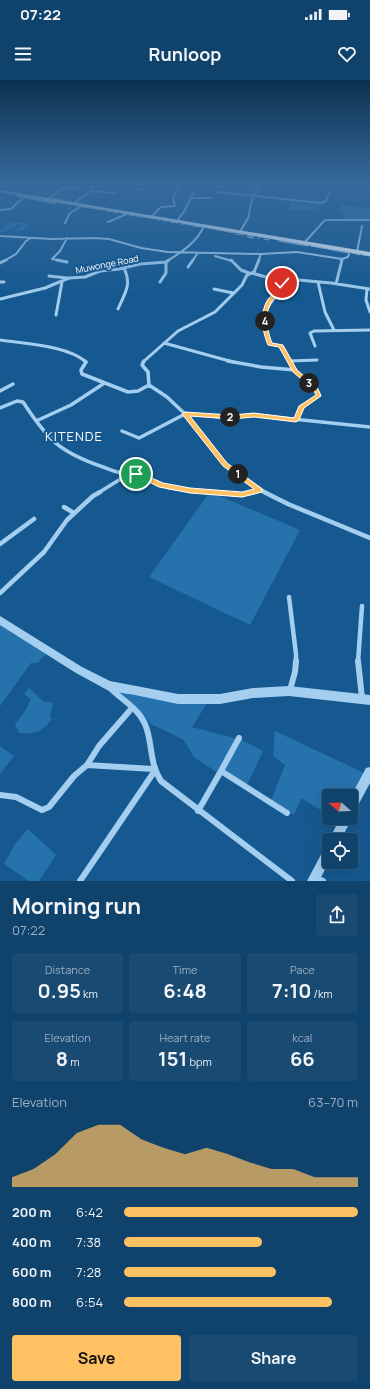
<!DOCTYPE html>
<meta charset="utf-8">
<style>
:root{--surface:#10436c;--page:#194a72;--text:#f1f3f6;--muted:#9cb0c2;--line:#305c7f;--accent:#ffc162}
body{margin:0;font-family:Manrope,sans-serif;background:var(--page);color:var(--text);height:100vh;display:flex;flex-direction:column;font-size:15px;white-space:nowrap}
*{box-sizing:border-box;margin:0}
p{font-size:13px;color:var(--muted)}
.icon{flex:none;width:22px;height:22px;fill:none;stroke:currentColor;stroke-width:2;stroke-linecap:round;stroke-linejoin:round}
.map{position:relative;height:801px;overflow:hidden}
.panel{display:flex;flex-direction:column;background:var(--surface);flex:1}
.panel>*{flex:none}
.needle{width:26px;rotate:289deg}
.buttons{position:absolute;left:322px;top:709px;display:grid;gap:8px}
.buttons a{display:grid;place-items:center;width:36px;height:36px;border-radius:4px;background:var(--surface);box-shadow:0 4px 16px #0002,0 0 0 1px var(--line);font-size:20px}
.pin{position:absolute;display:grid;place-items:center;width:34px;height:34px;color:#fff;margin:-17px;border:2px solid #fff;border-radius:50%;box-shadow:0 1px 4px #0007}
.km{position:absolute;width:20px;height:20px;margin:-10px;border-radius:50%;background:#222;color:#fff;font-size:11px;line-height:20px;text-align:center}
.round{display:grid;place-items:center;flex:none;width:42px;height:42px;border-radius:4px;background:var(--page)}
.summary{display:flex;align-items:center;justify-content:space-between;height:68px;padding:0 12px}
h1{font-size:22px;font-weight:700;line-height:30px}
.metrics{display:grid;grid-template-columns:repeat(3,1fr);gap:6px;height:68px;padding:4px 12px}
.metrics div{display:grid;align-content:center;border-radius:4px;background:var(--page);text-align:center}
.metrics b{font-size:20px;font-weight:700}
.metrics small{font-size:11px;font-weight:400}
.metrics p{font-size:11px}
.chart{height:112px;padding:8px 12px}
.chart p{display:flex;justify-content:space-between}
.chart svg{width:100%;height:72px;margin-top:4px;fill:var(--accent);opacity:.7}
.action{display:flex;gap:8px;margin-top:auto;padding:8px 12px}
.action a{flex:1;height:46px;border-radius:4px;background:var(--accent);color:#111;font-size:16px;font-weight:700;line-height:46px;text-align:center}
.action a+a{background:var(--page);color:var(--text)}
ul{padding:0 12px;list-style:none;font-size:13px}
li{display:grid;grid-template-columns:64px 48px 1fr;align-items:center;height:30px}
li i{height:10px;border-radius:5px;background:var(--accent)}
.status{display:flex;justify-content:space-between;align-items:center;height:28px;padding:0 20px;background:var(--surface);direction:ltr}
.status svg{height:11px;fill:currentColor}
header{display:flex;justify-content:space-between;align-items:center;height:52px;padding:0 12px;background:var(--surface);font-size:18px;font-weight:700}
.map>svg:first-child{display:block}
.green{fill:#2672ad}
.lines{fill:none;stroke-linecap:round;stroke-linejoin:round}
.stream{stroke:#96cbf3;stroke-width:1}
.minor-far4{stroke:#a3cef0;stroke-width:2}
.minor-far3{stroke:#a3cef0;stroke-width:3}
.minor-far2{stroke:#a3cef0;stroke-width:3.5}
.minor-far1{stroke:#a3cef0;stroke-width:4.5}
.minor{stroke:#a3cef0;stroke-width:6}
.tertiary{fill:#a3cef0;fill-rule:evenodd}
.primary{fill:#ecf6ff;fill-rule:evenodd}
.route{fill:#ffc162;stroke:#fff}
.labels{text-anchor:middle;dominant-baseline:central;stroke-width:4;stroke-linejoin:round;paint-order:stroke}
.far-street-label{font-size:9px;fill:#fff;stroke:#165990}
.quarter-label{font-size:13px;letter-spacing:1px;fill:#fff;stroke:#165990}
</style>
<div class="status"><b>07:22</b><svg viewBox="0 0 49 12"><path d="M0 12V9h3v3zM5 12V6h3v6zM10 12V3h3v9zM15 12V0h3v12zM26 1h20v11H26zM47 4h2v5h-2z"/></svg></div>
<header><svg class="icon" aria-label="menu" viewBox="0 0 24 24"><path d="M4 6h16M4 12h16M4 18h16"/></svg>Runloop<svg class="icon" aria-label="heart" viewBox="0 0 24 24"><path d="M12 20l-8-8c-3-5 5-10 8-4 3-6 11-1 8 4z"/></svg></header>
<div class="map">
<svg width="370" height="801" viewBox="0 0 370 801">
<rect width="100%" height="100%" fill="#165990"/>
<path class="green" d="M291,121L312,123V125L318,126L316,130H288Z
M340,125L370,128V139L343,140L345,135L338,132Z
M16,142L29,144C26,151 19,152 12,151L22,146L19,144C12,147 8,153 0,152V150L5,148L9,143Z
M210,412L300,450L250,545L149,497Z
M0,542C16,552 30,564 46,574L38,583H31L0,626Z
M29,608L43,621L53,623L50,636L52,639C41,652 37,654 19,653L15,645C21,636 27,629 31,619L24,614Z
M114,611L207,623L192,647L237,659L218,693L194,677L184,660L151,644L134,626Z
M275,651L364,693L351,716H329V735L301,718L294,735L271,720L285,685L273,676Z
M240,659L263,671L247,705L223,692Z
M0,666L14,676L0,694Z
M28,749L56,775L39,801H29L4,784L15,764Z"/>
<g class="lines">
<path class="stream" d="M211,103H213
M330,103H337
M343,103H346
M368,104H370
M350,105L370,106
M199,106L204,103
M202,108L216,103
M212,110L222,105L220,103
M255,116L261,103
M28,117L79,126
M52,118L63,120
M69,121H71
M82,127L104,130
M106,131L113,132
M114,132L118,133
M121,133L125,134
M129,135L156,139
M158,140H160
M163,141H167
M170,142L178,143
M181,144H186
M189,145H191
M193,146L201,147
M204,147L234,153
M236,154L244,155
M247,155L254,157
M247,157L253,158
M258,158H260
M264,159L269,160
M278,161L308,166
M311,166L348,173
M352,173L360,175
M363,175L370,176"/>
<path class="minor-far4" d="M129,103L142,105L141,109H136
M149,103L179,105
M113,106L114,103
M91,111L116,113
M217,112L322,123L326,121L330,112
M21,114L18,116L55,123
M191,118H210
M48,119L65,107L78,108
M73,124L92,110V107L79,103
M0,130L11,129L24,117
M151,137L161,127L175,126L173,117L181,103
M177,141L185,130L193,113
M108,142L129,133
M65,143L70,133L83,125
M240,152L248,138L253,116L259,106L244,104
M0,156L52,159L95,158L109,159L141,168L168,172L261,174
M304,163L325,140H370
M357,172L362,146
M215,176L232,181
M4,181L16,174L26,161L31,158
M62,181L52,179L60,171L67,158
M167,181C182,172 197,162 204,146
M192,181L198,173
M258,181L261,174L297,172L342,179L348,177L350,171
M341,181L342,179"/>
<path class="minor-far3" d="M57,180L67,182
M231,180L241,190L249,193
M0,183L6,180
M188,187L193,180
M252,193L266,197L331,203L370,209
M49,196L67,198
M281,199V211C262,229 262,239 270,264L281,266L290,282
M0,202H4
M160,202L166,193V182
M318,202L325,232L334,250
M336,204L342,180
M214,209L233,213
M367,209L366,220L370,232
M0,219L45,208L69,198L85,197L100,191L119,189L140,184L166,182L169,180
M118,229C125,213 132,205 124,188
M56,235L62,202
M0,260C25,264 67,265 86,282
M164,263L233,282
M315,266L310,253L314,251L370,250
M289,281L317,280
M143,282L178,251L215,232L242,205L247,195L254,192L259,180"/>
<path class="minor-far2" d="M85,281L86,282L81,290L82,294L128,312L138,311L149,305L167,317L185,334L225,384L266,413
M144,281L142,285L148,292L149,305
M228,281L261,287L295,290
M289,281L298,294L315,308L319,314L317,317L300,328L296,340
M0,311L13,304
M0,328L17,321L23,322C48,360 59,372 103,387C114,391 120,395 132,391L169,408L219,413
M36,341L71,325L103,304
M122,351L139,358L185,334L220,337L254,335L370,347
M98,413L119,400L124,394
M250,413L260,410"/>
<path class="minor-far1" d="M209,412L242,415L254,412
M264,412L288,424L370,458
M64,427L74,433
M0,464L34,439
M0,513L44,472L67,440L93,416L100,412
M289,517L296,574V582
M358,582L362,526"/>
<path class="minor" d="M358,581L362,618
M110,608C122,620 138,628 145,644C153,663 149,683 161,701L292,801
M290,610L295,592L296,581
M87,685L99,666L132,628
M221,691L239,658
M0,715L16,717L42,730L49,727L74,696L87,685L153,689
M198,731L221,691L287,733
M316,798L323,801
M80,801L154,692"/>
<path class="tertiary" d="M0,536L82,587L110,601L178,614H220L253,608L289,606L370,615V625L289,616L253,618L220,624H178L135,615L109,611L76,593L0,545Z
M370,687V703L355,731L351,733V716L366,688Z
M351,737L352,738L341,760H329L340,738H351Z
M329,765V782L319,801H307L325,767Z"/>
<path class="primary" d="M0,110L370,172V176L0,112Z"/>
</g>
<linearGradient id="sky" x2="0" y2="1"><stop stop-color="#0c314f"/><stop offset="0.48" stop-color="#366a9c"/><stop offset="1" stop-color="#366a9c" stop-opacity="0"/></linearGradient>
<rect width="370" height="215" fill="url(#sky)"/>
<path class="route" d="M281,202L285,203L284,211C281,214 276,216 274,219C263,231 267,250 272,263L283,265L297,290L317,307L321,316L304,328L299,340L296,342L254,337L232,339L190,336L227,383L262,409V412L242,417L190,413L159,407L134,395L133,394L136,391L163,403L190,408L242,412L254,409L223,386L182,334L185,332L232,335L254,333L294,338L299,326L316,315L313,309L293,292L279,267L268,265C262,251 259,231 269,218C272,215 276,213 279,210Z"/>
<g class="labels">
<g class="far-street-label">
<text transform="translate(107 184) rotate(-11)">Muwonge Road</text>
</g>
<g class="quarter-label">
<text x="74" y="356">KITENDE</text>
</g>
</g>
</svg>
<div class="buttons">
<a><svg class="needle" viewBox="-14 -14 28 28"><path d="M0-13l5 13h-10z" fill="#e53935"/><path d="M0 13l5-13h-10z" fill="#9cb0c2"/></svg></a>
<a><svg class="icon" aria-label="locate" viewBox="0 0 24 24"><circle cx="12" cy="12" r="6"/><path d="M12 2v4M12 18v4M2 12h4M18 12h4"/></svg></a>
</div>
<div class="pin" style="left:136px;top:394px;background:#1e9e55"><svg class="icon" aria-label="arrive" viewBox="0 0 24 24"><path d="M6 21V4h12l-3 4 3 4H6"/></svg></div>
<div class="pin" style="left:282px;top:203px;background:#d93025"><svg class="icon" aria-label="check" viewBox="0 0 24 24"><path d="M5 12l5 5 9-10"/></svg></div>
<b class="km" style="left:238px;top:394px">1</b>
<b class="km" style="left:230px;top:337px">2</b>
<b class="km" style="left:309px;top:303px">3</b>
<b class="km" style="left:265px;top:241px">4</b>
</div>
<section class="panel">
<div class="summary"><div><h1>Morning run</h1><p>07:22</p></div><a class="round"><svg class="icon" aria-label="share" viewBox="0 0 24 24"><path d="M12 15V3M7 8l5-5 5 5M5 13v7h14v-7"/></svg></a></div>
<div class="metrics">
<div><p>Distance</p><b>0.95<small> km</small></b></div>
<div><p>Time</p><b>6:48</b></div>
<div><p>Pace</p><b>7:10<small> /km</small></b></div>
</div>
<div class="metrics">
<div><p>Elevation</p><b>8<small> m</small></b></div>
<div><p>Heart rate</p><b>151<small> bpm</small></b></div>
<div><p>kcal</p><b>66</b></div>
</div>
<div class="chart"><p><span>Elevation</span>63–70 m</p>
<svg viewBox="0 0 160 44" preserveAspectRatio="none"><path d="M0 44V38L10 33L20 24L30 11L40 6L50 6L60 15L70 20L80 24L90 20L100 24L110 29L120 33L130 33L140 38L150 38L160 38V44z"/></svg>
</div>
<ul>
<li><b>200 m</b>6:42<i style="width:100%"></i></li>
<li><b>400 m</b>7:38<i style="width:59%"></i></li>
<li><b>600 m</b>7:28<i style="width:65%"></i></li>
<li><b>800 m</b>6:54<i style="width:89%"></i></li>
</ul>
<div class="action"><a>Save</a><a>Share</a></div>
</section>
